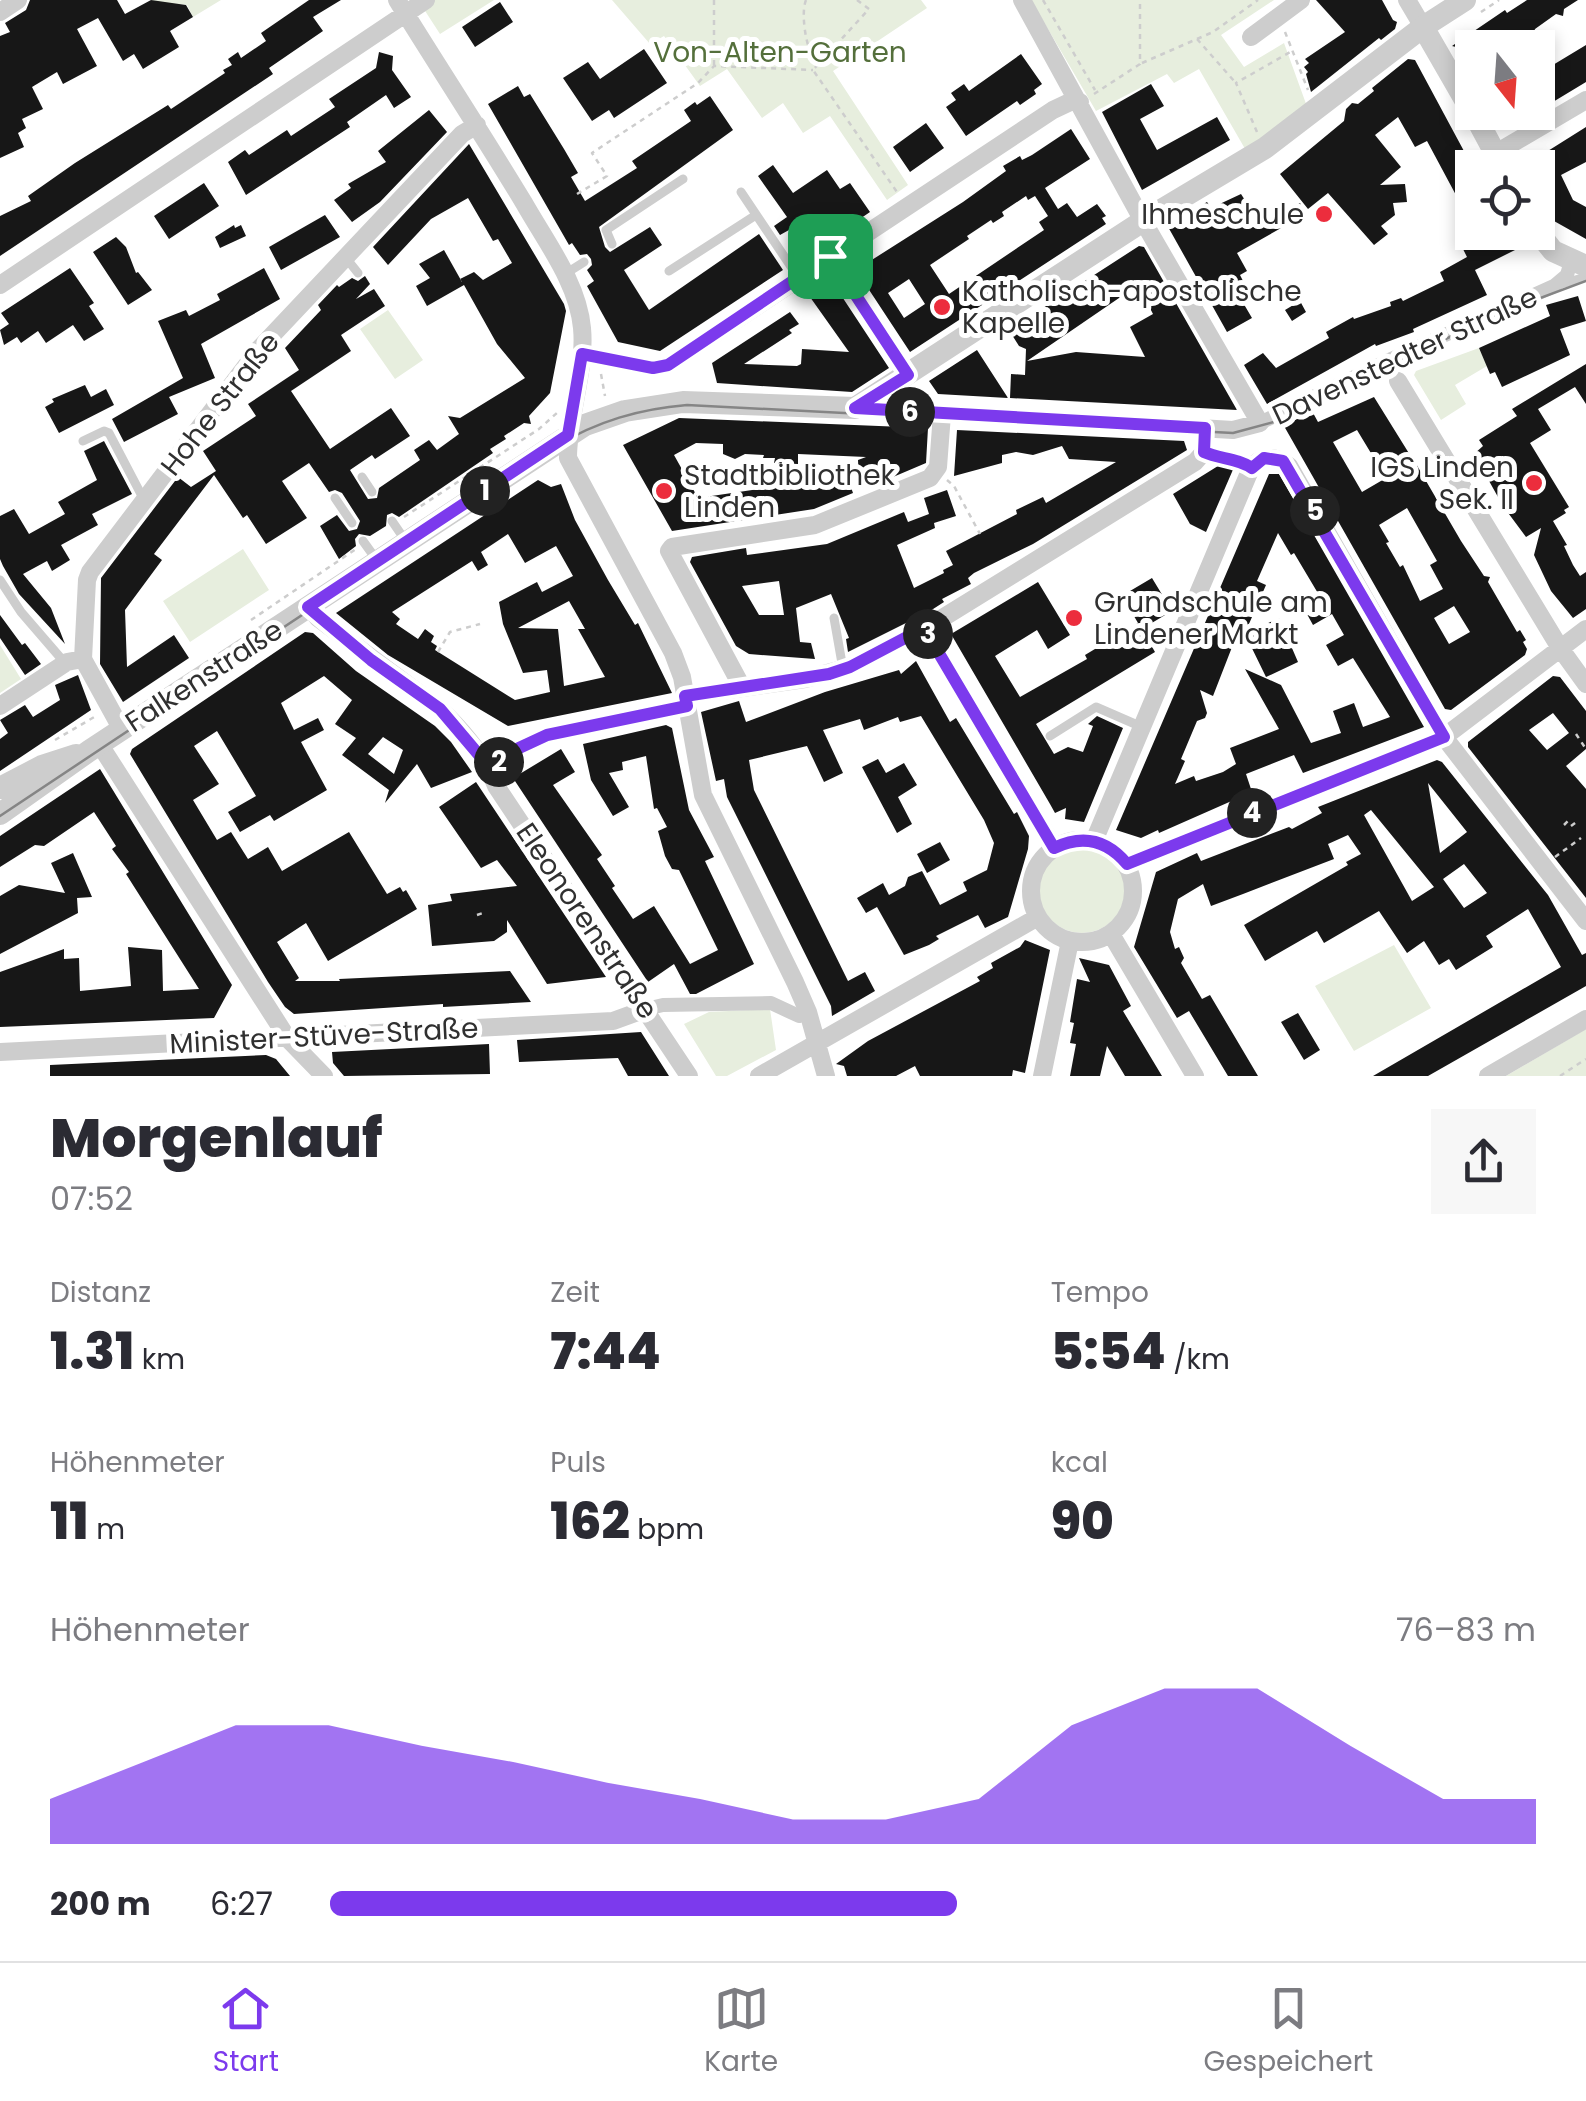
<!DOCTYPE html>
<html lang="de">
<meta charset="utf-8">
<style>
:root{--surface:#fff;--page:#f7f7f7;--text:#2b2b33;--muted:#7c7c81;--line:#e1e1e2;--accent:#7c3aed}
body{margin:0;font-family:Poppins,sans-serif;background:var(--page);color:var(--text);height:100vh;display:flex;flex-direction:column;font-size:38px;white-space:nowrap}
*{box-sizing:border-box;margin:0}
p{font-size:32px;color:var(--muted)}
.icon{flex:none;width:55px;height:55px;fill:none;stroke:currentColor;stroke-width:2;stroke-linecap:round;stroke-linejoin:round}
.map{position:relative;height:1076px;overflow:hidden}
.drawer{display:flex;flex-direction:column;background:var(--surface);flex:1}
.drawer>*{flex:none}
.needle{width:65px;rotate:163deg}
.buttons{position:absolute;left:1455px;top:30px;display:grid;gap:20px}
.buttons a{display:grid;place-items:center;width:100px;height:100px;border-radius:0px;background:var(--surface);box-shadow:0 5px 15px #0003;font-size:50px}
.pin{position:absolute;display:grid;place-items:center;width:85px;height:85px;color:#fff;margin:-42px;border-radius:20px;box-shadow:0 5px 15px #0006}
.km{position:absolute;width:50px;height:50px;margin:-25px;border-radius:50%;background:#222;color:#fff;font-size:28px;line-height:50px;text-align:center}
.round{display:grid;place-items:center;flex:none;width:105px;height:105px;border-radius:0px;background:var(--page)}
.head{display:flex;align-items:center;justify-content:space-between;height:170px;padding:0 50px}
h1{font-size:55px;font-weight:800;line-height:75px}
.metrics{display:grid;grid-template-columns:repeat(3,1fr);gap:15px;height:170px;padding:10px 50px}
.metrics div{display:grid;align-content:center}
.metrics b{font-size:50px;font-weight:800}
.metrics small{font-size:28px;font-weight:400}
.metrics p{font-size:28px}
.chart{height:280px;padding:20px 50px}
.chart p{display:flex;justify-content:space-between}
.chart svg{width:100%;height:180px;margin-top:10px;fill:var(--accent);opacity:.7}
ul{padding:0 50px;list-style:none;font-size:32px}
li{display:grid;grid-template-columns:160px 120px 1fr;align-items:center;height:75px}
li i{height:25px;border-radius:12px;background:var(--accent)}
.tabs{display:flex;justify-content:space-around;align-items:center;height:140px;border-top:2px solid var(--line);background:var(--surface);font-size:28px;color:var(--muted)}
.tabs a{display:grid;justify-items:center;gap:5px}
.tabs .selected{color:var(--accent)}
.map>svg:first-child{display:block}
.green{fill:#e7eede}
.building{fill:#171717;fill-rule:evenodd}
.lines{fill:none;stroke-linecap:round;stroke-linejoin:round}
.path{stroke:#cdcdcd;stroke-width:2.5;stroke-dasharray:5 5;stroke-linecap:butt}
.service{stroke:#cdcdcd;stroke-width:9}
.pedestrian{stroke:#cdcdcd;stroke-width:14}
.minor{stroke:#cdcdcd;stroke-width:18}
.tertiary{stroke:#cdcdcd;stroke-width:22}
.tram{stroke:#858585;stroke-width:2.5}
.route-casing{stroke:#fff;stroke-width:20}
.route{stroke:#7c3aed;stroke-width:12}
.poi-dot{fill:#ec2d3d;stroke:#fff;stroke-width:4}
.labels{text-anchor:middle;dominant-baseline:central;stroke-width:10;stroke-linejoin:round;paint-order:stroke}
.park-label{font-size:28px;fill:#546f3b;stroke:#fff}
.poi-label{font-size:28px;fill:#303030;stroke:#fff;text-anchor:start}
.street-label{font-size:28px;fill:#303030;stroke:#fff}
</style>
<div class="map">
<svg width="1586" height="1076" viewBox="0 0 1586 1076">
<rect width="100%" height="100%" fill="#fff"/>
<path class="green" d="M152,0H221L193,17L187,5L179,4L176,11L163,19Z
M418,0H494L440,34Z
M612,0H921L927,8L833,71L908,185L887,200L830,116L803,133L783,103L762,118L727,69L700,86L664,36L650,44Z
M1031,0H1274L1221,35L1244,67L1284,43L1309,112L1248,154L1199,69L1174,83L1167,74L1096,111Z
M388,310L423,360L395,379L360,329Z
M1479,348L1487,366L1455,385L1466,404L1441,420L1414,375L1416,371Z
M243,549L269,590L190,642L163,601Z
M0,645L21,679L0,693Z
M1039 890a43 43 0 1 1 86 0a43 43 0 1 1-86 0Z
M1394,945L1431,1008L1354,1051L1315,986Z
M770,1009L776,1050L727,1076H716L684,1024L709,1012Z
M1586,1029V1076H1506Z"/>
<path class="building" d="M30,0H117L125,14L151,0L186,5L193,17L170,31L179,47L143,69L134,54L123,61L98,18L77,29L97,66L63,84L57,72L32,87L43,109L22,119L26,128L18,133L24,147L0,158V36L10,32L5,23L26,10Z
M309,0H341L313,17L323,31L269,68L273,74L0,256V216L31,201L28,196L75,163L168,105L171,109L225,73L223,70L232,65L228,59L238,52L241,58L266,41L261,33Z
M1316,0H1382L1393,20L1397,22L1395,29L1381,40L1379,38L1311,92L1306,74L1308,72L1304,67L1309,63L1305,59L1345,32Z
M1527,0H1578L1564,9L1563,16L1556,14L1535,29L1533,35L1528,33L1501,48H1472V72L1460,48L1452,46L1505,10L1507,13Z
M500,2L513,22L475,47L462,27Z
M1586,45V82L1538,111V74Z
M644,49L667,83L614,118L609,110L592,121L563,78L588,62L600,79Z
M379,52L393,56L392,70L411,97L394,108L386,95L347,122L350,127L246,195L228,162L245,150L249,155L287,130L291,136L335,107L329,99L376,68Z
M1021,54L1042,84L1034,90L1036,94L1020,105L1017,101L966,136L946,107L956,100L951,93L964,84L969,91Z
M1408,59L1415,60L1472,166V225L1427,141L1415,147L1398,117L1375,135L1401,167L1380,185L1405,184L1407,202L1393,203L1395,215L1381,226L1388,234L1374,245L1328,193L1308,209L1280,174L1344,121L1346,109L1352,103L1358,104L1374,91L1372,88Z
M1151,84L1164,106L1140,119L1157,150L1217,117L1230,140L1142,190L1102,112Z
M518,86L524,97L530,94L564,149L578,173L571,177L585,201L637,168L632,161L691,121L684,110L695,102L697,105L710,96L733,130L599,227L605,247L610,252L650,227L662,245L624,270L649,310L759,234L783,270L660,351L618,342L587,286L594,281L587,270L592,265L591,259L587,254L580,255L572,243L569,245L488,104Z
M429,110L447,132L380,202L352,222L334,200L351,188L348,184L386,162L378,151Z
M1491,112H1536L1512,127H1505Z
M926,123L944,148L910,172L893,147Z
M1586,127V162L1561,175L1573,200L1586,207V239L1554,221L1538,190V168H1521Z
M1071,129L1090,159L1045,188L1058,209L1067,203L1077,217L1097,204L1106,216L1102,218L1106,224L910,352L856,270L963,202L1006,171L1003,166L1020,156L1022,160L1032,155ZM1026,196L1028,200L1035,196L1048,216L1039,222L1044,230L949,294L930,265L969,239L967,236L991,220L993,223L1004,216L1002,212ZM909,279L925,304L904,318L888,293Z
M469,144L564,304L566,311L550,393L529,416L531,424L524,423L504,436L506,439L490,449L493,453L399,517L392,513L387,515L386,526L370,536L359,534L355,539L356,546L339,559L320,526L337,515L349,531L357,529L360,521L342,493L335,490L329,492L309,463L282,481L307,518L266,544L247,515L243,518L214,475L154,554L162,560L125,610L127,667L174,635L189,658L123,702L100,664L101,578L178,477L191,487L216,471L203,451L256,416L248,404L299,370L285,348L321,310L318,305L337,285L339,287L352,278L358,281L365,276L370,284L356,299L374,289L385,306L341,335L351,351L291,391L330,449L391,408L410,436L375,459L372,455L350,470L368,499L377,498L379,488L420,460L414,450L429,440L437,450L459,434L448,416L460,418L525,378L497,344L464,285L427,306L416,286L430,278L419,264L444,250L462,282L460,279L474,272L483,280L512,263L498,239L493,241L468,198L431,219L388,265L373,247Z
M773,165L793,193L827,170L840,189L850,183L870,212L832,238L816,215L780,235L774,226L787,217L758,176Z
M204,183L219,206L169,239L154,216Z
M1241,194L1261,225L1300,203L1306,214L1237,253L1247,271L1240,275L1244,283L1235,289L1252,318L1227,332L1167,225L1207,202L1211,208Z
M325,215L340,237L281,270L269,247Z
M234,225L235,228L241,225L246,236L220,248L215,237Z
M1477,232H1509L1517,249L1475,270L1487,295L1413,329L1414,332L1376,346L1375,344L1267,404L1244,365L1263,353L1276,368L1329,338L1326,332L1353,317L1354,319L1391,306L1390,302L1401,298L1403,301L1444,281L1440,272L1467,257L1462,247L1479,237Z
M116,237L126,247L136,273L138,272L152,290L128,305L93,252Z
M1139,246L1144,247L1237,410L1010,398L1011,374L1025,375L1026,349L1019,346L1009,330ZM1138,285L1153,314L1130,327L1145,357L1076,352L1027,361Z
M70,268L94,303L89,306L104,329L84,341L73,325L46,343L38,331L21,343L17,337L4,345L0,330L9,324L1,313Z
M264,268L280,299L201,344L215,378L169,397L178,414L124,442L112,419L183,378L158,321L186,310L189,316L220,300L217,294Z
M833,283L889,368L852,392L717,383L712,363L790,312L799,324L789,330L792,333L744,364L797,366L801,364L802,349L849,352L810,297Z
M1578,296L1586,321L1560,329L1570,355L1502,387L1495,372L1490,374L1479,348L1550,316L1546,305Z
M1300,301L1306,312L1292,321L1285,310Z
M977,350L1008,398L938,394L929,381Z
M1586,364V404L1575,387L1538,409L1551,430L1530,443L1569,507L1564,510L1566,513L1553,521L1567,545L1564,546L1573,565L1580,576L1586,572V609L1573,618L1551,591L1534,555L1541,528L1526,537L1503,506L1474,454L1483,446L1479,440L1517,416L1512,409Z
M85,385L91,397L106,389L114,405L59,433L45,407L54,402L52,399Z
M1374,397L1410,455L1415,456V462L1461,541L1484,576L1490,577L1488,582L1517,632L1520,630L1526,640L1523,642L1527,649L1525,655L1451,710L1445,709L1284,426L1312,411L1318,422ZM1357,430L1386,478L1362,492L1333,442ZM1407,508L1437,561L1430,565L1443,589L1420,601L1403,565L1400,567L1386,543L1389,542L1379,525ZM1454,606L1470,632L1449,644L1434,618Z
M679,418L928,428L926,463L886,480L883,474L859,482L858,460L866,457L798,454V464L774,463L775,458H763L764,455L745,454L735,459L723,454V444L696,443L674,455L698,498L847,476L853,493L814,509L672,531L623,445Z
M957,430L1184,441L1187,450L1033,544L974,573L968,578L971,584L942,599L944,602L930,611L848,652L846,639L849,638L831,594L796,608L800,642L811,643L815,659L749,654L736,646L690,562L692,557L746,548L747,555L827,544L904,512L908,522L929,514L924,498L947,490L956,516L934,523L935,528L897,545L914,588L944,573L943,570L953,565L946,551L1017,514L1016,510L1043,497L1046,503L1116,462L1069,459L1062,446L1033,455L1016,452L1002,455V463L954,476ZM779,581L784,615H759L742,586Z
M104,441L132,494L92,514L98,525L61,545L70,560L52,571L47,561L23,574L51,608L65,644L19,594L3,566L0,559V516L14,509L29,534L65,514L58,502L97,480L84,451Z
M1226,461L1235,465L1206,532L1190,524L1173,494Z
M1269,474H1279L1424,727L1303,773L1294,755L1246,774L1252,792L1159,833L1158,830L1141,838L1116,830ZM1278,533L1291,555L1294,553L1319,595L1302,605L1313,625L1332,614L1344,635L1326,645L1338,666L1353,658L1390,717L1363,727L1354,703L1333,711L1341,733L1311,743L1281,685L1245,669L1279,729L1230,748L1236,764L1223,772L1196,781L1194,776L1175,784L1185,761L1181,759L1197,721L1205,718L1207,713L1200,690L1213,696L1241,624L1245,633L1266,585L1257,581Z
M538,480L551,487L561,484L575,520L608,580L635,625L638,623L672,693L508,726L388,655L336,613ZM508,534L525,563L556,546L573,576L542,592L537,582L499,602L503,624L523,673L547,670L550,692L515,700L435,650L437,646L431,642L434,636L425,629L418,639L396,624L400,619L392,612L472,561L478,571L488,565L481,552ZM569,601L585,629H578L605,677L564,686L558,629L518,628Z
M1152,578L1172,611L1150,624L1155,633L1147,638L1155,652L1036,724L1054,754L1068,747L1083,752L1093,726L1088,724L1097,716L1123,728L1084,822L1065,819L1066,808L1055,813L1050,804L951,634L1038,582L1070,635L1048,649L1037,630L995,656L1020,697L1087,659L1085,655L1138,623L1127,604L1135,599L1130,591Z
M0,615L22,645L25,643L41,664L25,675L0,638Z
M1279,618L1298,662L1266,677L1245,634Z
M305,632L313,633L356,671L435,726L451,742L472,772L431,788L417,764L385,803L389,790L342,755L356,738L335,724L352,700L324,676L281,703L294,730L318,718L324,730L301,742L327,790L274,821L270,815L240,832L228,812L256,796L217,731L194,746L219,784L193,800L217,840L231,832L248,859L268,847L282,871L349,832L387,894L400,887L403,892L406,890L417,909L328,961L306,923L277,942L299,978L295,981H340L339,979L510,971L531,1002L443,1007V1004L294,1014L285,1007L268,982L130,754L132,749ZM383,737L403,750L394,774L368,754Z
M916,661L950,722L956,718L1014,814L1017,812L1029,836L1028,849L1008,917L985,928L978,915L936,936L939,939L929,945L904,955L877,907L866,913L857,898L883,883L889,895L905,886L908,877L922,871L940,905L967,891L963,882L987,870L994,843L984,820L921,716L900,722L898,717L864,730L860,719L823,730L843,773L824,782L807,746L749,760L754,790L848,981L865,972L875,991L832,1016L831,1006L727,797L724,779L716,781L701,712L739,701L746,722L825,692L899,670L901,674Z
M78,675L91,710L0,771V739L8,733L0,720L25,705L33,717L60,700L55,685Z
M1553,676L1560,677L1586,711V749L1566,766L1586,789V898L1468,747V742ZM1553,713L1569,733L1547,750L1529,730Z
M666,725L672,728L689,810L714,857L705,861L754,964L696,994H690L674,964L648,982L513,778L561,749L575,772L553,785L602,855L597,859L615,886L612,888L633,919L654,906L690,964L718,950L679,870L672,869L665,856L658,831L667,827L657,808L654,809L646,756L622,762L623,770L609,773L629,807L613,816L591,780L583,744Z
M878,759L886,773L904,763L917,785L898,797L912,824L897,833L862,767Z
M1437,760L1442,762L1548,895L1582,955L1586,953V986L1428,1076H1373L1561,967L1528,909L1486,936L1493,947L1456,970L1449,959L1439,965L1424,941L1407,953L1379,911L1324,943L1317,931L1265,961L1244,925L1348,865L1346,862L1361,854L1348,835L1328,844L1334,859L1243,894L1211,906L1203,884L1178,899L1170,932L1175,949L1179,947L1184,958L1181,963L1202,999L1210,995L1258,1076H1228L1189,1011L1177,1018L1134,947L1156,872L1197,853L1201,861L1289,827L1292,829L1322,813L1318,807ZM1428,783L1467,832L1440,853ZM1371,810L1434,887L1412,901L1364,815ZM1464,864L1487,893L1464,908L1443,879Z
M100,769L232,985L214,1018L0,1027V972L64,949V959L79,958L80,991L131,986L128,947L162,950L163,991L199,989L126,874L129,872L112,849L116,846L94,812L44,846L35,845L0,867V836Z
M476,782L606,977L547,984L507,920V932L494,941L432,946L428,905L452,901L450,894L517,886L497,860L481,868L439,807Z
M940,842L950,860L927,873L917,854Z
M73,853L92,897L77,898L78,913L0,954V896L19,885L65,893L51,863Z
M1025,940L1050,950L1025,1073L1013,1070L1012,1076H920L915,1066L896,1076H847L844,1066L836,1064L868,1041L980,981L977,977L993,968L991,963L1020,947Z
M1079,958L1109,965L1131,1006L1123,1011L1162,1076H1125L1107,1046L1100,1076H1070L1076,1044L1070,1043L1074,1023L1070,1022L1077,979L1090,982Z
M1298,1013L1320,1050L1304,1060L1281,1022Z
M641,1032L669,1076H628L618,1058L519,1062L517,1040Z
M489,1044L490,1074L344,1076L333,1063L332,1052Z
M266,1055L276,1059L290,1076H50V1065Z"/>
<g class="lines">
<path class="path" d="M714,0V65
M806,0C800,15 807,52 816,64
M857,0L869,9L813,70L897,192
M1043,0L1095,90
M1481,12L1499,0
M1285,32L1308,90
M1197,39L1235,82
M1142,63L1213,32L1258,0
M1094,94L1140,64V0
M1257,132L1236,83L1292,51
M577,194L607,176L592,153L698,83L714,66L813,70
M601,374L605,396
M1219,457L1236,462
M947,480L954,486L980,534
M404,517L539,429L558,412
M251,620L356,549
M438,652L450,632L480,624
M1576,734L1586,749
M55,740L96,716
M1564,825L1568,821
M1571,826L1578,821
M1555,857L1581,838
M477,915L486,912
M1560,1076L1586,1059"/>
<path class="service" d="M741,192L798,277
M612,244L606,230L683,179
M346,258L358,273
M669,271L756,215
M565,274L584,262
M1561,284L1586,277
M83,441L104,431L109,433L143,498
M362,477L372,492
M335,498L352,523
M392,521L405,540
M363,541L376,559
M0,580L21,612L65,663
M834,618L843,669
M1050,736L1096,707L1142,727"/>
<path class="pedestrian" d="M1260,423L1387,361L1554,286L1567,275L1571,261
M646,1009L663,1005L771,1003L799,1016L808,1012"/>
<path class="minor" d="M397,0C439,68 483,135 524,203C546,242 578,283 582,328C586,371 568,415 568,458L673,653L682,677L703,795L795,982L808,1012L826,1076
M1407,0L1423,27
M0,12L18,0
M1251,37L1301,0
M1496,153L1586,100
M830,256L908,375
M0,285L426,0
M582,354L653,368L668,365L1053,110L1070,102H1080
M1398,381L1560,648L1586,684
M855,408L1233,430L1260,423L1143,221L1022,0
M309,607L318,618L440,709C463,731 485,756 496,786L689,1076
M924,628L1054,847
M742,687L669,551L672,547L815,525L930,478L938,467L942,414
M685,696L805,679L850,667L936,622L1195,462L1204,452L1205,428
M0,706L67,662L83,659
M122,730L83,659L87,580L90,572L259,349L462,134L477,125
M100,745L288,1039L324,1076
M490,768L519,748L547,735L687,706
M1031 891a51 51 0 1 1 102 0a51 51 0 1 1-102 0Z
M1094,841L1251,468C1262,455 1276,455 1289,466L1444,737L1586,921
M1127,864L1444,737L1586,629
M1111,934L1195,1076
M0,1052L613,1021L646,1009
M759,1076L1038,917
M1042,1076L1070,941
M1488,1076L1586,1019"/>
<path class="tertiary" d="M1423,27L1472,112
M1473,112L1503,168
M1538,232L1553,251L1586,266
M0,788L42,766L76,755
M0,814L89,751L585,425L625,411L683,402L855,408L1143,221L1265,148L1423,27L1465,0"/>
<path class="tram" d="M0,816L556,446C598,421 639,409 687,405L1233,433L1281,420L1331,392L1508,310L1586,281"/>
</g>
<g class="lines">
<g class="route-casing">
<path id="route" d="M830,256L908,375L855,408L1205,428L1204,452C1219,459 1238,458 1252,468L1264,458L1283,461L1444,737L1127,864C1107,840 1083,834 1054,848L924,628L850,667L829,674L685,696L687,706L547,735L519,748L490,768L440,709L371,660L308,607L568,435L582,354L653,368L668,365Z"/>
</g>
<use href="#route" class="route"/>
</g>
<g class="poi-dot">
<circle cx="1324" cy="214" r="10"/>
<circle cx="942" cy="307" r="10"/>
<circle cx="1534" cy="483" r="10"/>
<circle cx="664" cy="491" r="10"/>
<circle cx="1074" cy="618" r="10"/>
</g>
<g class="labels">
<g class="park-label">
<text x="780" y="52">Von-Alten-Garten</text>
</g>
<g class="poi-label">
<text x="1304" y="214" text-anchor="end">Ihmeschule</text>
<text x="962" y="291">Katholisch-apostolische<tspan x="962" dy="32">Kapelle</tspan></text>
<text x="1514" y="467" text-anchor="end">IGS Linden<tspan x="1514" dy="32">Sek. II</tspan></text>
<text x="684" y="475">Stadtbibliothek<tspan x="684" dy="32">Linden</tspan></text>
<text x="1094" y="602">Grundschule am<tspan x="1094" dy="32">Lindener Markt</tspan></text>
</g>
<g class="street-label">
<text transform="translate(1405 356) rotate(-25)">Davenstedter Straße</text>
<text transform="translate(220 404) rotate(-52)">Hohe Straße</text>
<text transform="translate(204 676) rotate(-33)">Falkenstraße</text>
<text transform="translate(587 921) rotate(56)">Eleonorenstraße</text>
<text transform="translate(324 1036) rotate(-3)">Minister-Stüve-Straße</text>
</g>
</g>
</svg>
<div class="buttons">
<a><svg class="needle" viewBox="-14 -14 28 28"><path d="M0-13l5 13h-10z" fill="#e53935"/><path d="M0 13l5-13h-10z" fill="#7c7c81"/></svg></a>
<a><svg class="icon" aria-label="locate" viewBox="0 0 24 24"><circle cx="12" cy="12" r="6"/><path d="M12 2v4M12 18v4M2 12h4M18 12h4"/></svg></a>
</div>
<div class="pin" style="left:830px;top:256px;background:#1e9e55"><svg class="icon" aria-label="arrive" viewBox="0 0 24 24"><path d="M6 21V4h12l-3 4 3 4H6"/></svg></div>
<b class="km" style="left:485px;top:491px">1</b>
<b class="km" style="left:499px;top:762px">2</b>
<b class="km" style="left:928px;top:634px">3</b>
<b class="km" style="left:1252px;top:813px">4</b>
<b class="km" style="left:1315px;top:511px">5</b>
<b class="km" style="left:910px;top:412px">6</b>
</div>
<section class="drawer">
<div class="head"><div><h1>Morgenlauf</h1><p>07:52</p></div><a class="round"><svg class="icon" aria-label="share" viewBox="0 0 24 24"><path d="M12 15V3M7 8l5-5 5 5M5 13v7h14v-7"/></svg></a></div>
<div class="metrics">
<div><p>Distanz</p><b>1.31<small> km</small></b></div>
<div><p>Zeit</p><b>7:44</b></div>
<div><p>Tempo</p><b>5:54<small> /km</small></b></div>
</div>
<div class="metrics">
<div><p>Höhenmeter</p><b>11<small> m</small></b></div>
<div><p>Puls</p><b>162<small> bpm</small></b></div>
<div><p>kcal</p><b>90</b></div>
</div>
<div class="chart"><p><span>Höhenmeter</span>76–83 m</p>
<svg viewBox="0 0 160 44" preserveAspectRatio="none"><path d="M0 44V33L10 24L20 15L30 15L40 20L50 24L60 29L70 33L80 38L90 38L100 33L110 15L120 6L130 6L140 20L150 33L160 33V44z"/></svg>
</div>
<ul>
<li><b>200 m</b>6:27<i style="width:52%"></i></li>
</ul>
</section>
<nav class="tabs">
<a class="selected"><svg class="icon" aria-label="home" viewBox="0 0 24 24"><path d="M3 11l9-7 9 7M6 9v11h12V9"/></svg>Start</a>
<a><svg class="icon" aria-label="map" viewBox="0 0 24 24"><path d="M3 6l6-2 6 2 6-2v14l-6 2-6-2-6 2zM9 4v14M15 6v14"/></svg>Karte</a>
<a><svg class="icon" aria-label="saved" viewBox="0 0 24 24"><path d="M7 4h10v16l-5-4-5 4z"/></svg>Gespeichert</a>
</nav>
